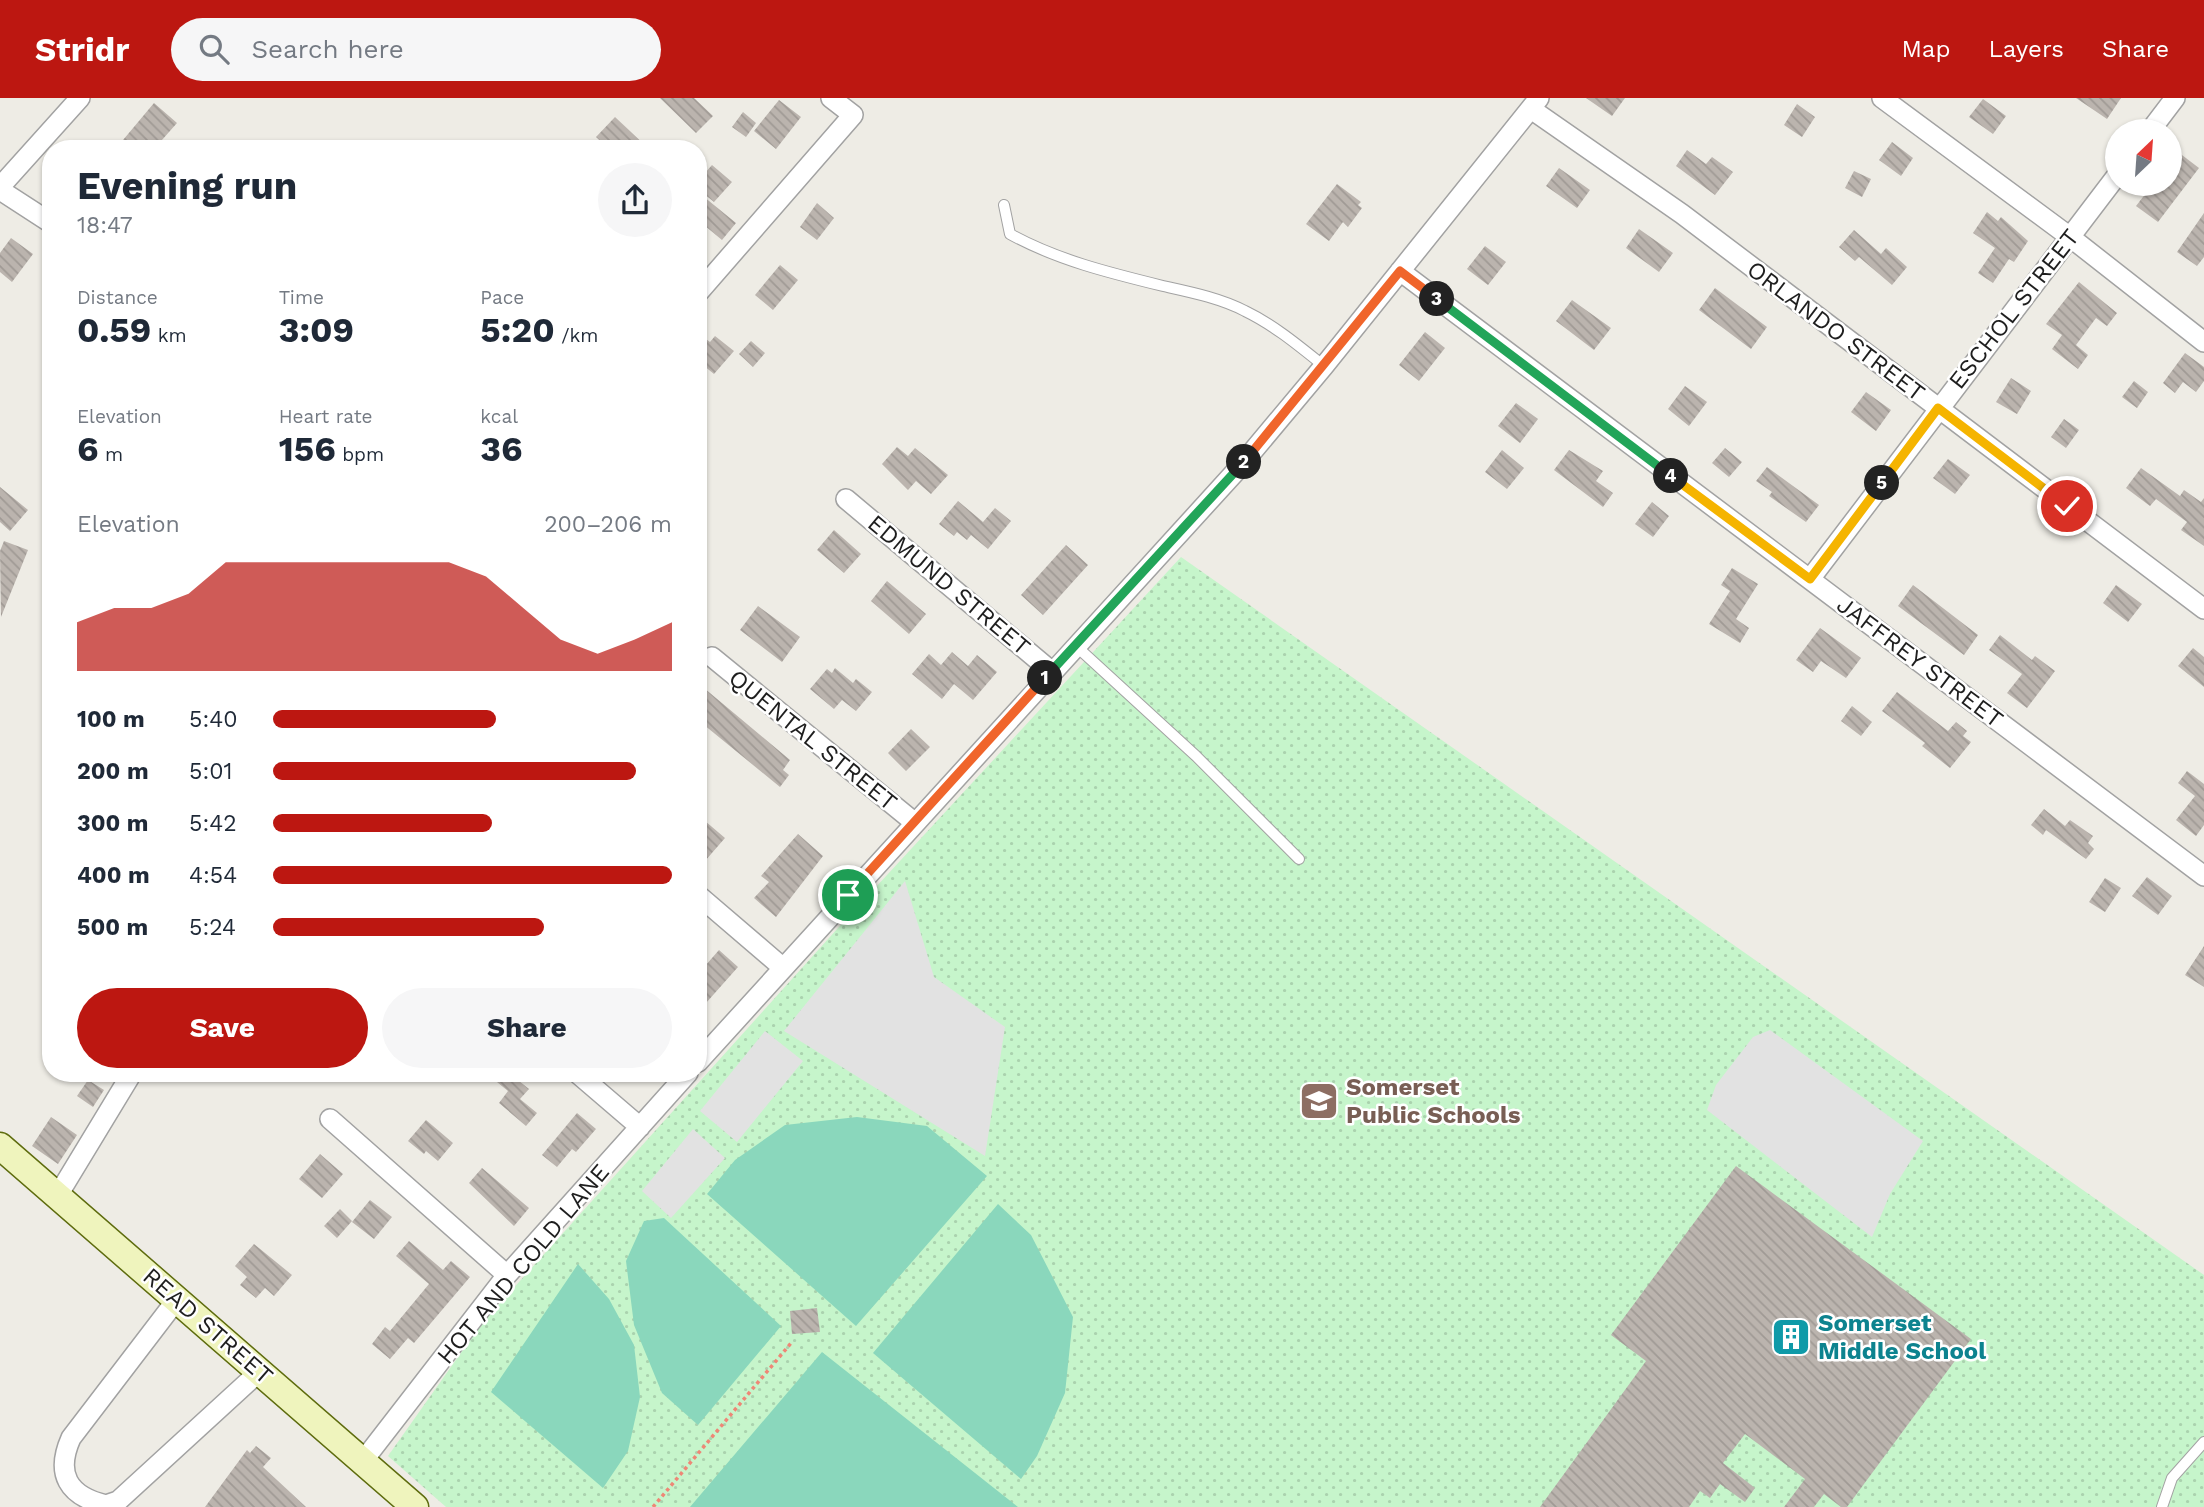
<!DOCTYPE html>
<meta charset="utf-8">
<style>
:root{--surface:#fff;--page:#f6f6f7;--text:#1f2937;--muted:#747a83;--accent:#bc1711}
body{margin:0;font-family:"Work Sans",sans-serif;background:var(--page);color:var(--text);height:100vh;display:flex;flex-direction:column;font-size:26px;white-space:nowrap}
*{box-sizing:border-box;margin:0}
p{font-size:23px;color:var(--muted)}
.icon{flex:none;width:38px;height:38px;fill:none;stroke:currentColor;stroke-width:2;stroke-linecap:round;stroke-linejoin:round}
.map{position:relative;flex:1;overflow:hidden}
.panel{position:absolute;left:42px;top:42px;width:665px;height:942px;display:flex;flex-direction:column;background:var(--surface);border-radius:28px;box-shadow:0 2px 5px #0004}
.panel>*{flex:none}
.needle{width:46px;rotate:25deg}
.controls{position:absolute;left:2105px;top:21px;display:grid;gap:14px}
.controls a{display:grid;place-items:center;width:77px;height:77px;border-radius:50%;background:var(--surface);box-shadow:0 2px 5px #0004;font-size:35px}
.pin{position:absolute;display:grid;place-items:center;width:60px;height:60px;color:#fff;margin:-30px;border:4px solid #fff;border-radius:50%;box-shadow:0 2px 7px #0007}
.km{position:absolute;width:35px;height:35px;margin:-18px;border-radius:50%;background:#222;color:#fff;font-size:19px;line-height:35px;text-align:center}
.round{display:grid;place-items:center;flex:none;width:74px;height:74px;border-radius:37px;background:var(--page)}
.summary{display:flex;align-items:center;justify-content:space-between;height:119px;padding:0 35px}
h1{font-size:38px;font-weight:700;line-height:52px}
.figures{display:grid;grid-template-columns:repeat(3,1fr);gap:10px;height:119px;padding:7px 35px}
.figures div{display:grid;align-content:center}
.figures b{font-size:35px;font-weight:700}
.figures small{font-size:19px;font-weight:400}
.figures p{font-size:19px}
.chart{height:196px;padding:14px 35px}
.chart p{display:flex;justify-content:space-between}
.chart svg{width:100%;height:126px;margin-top:7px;fill:var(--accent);opacity:.7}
.primary-button{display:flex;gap:14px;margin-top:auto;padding:14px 35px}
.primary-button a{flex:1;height:80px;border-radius:42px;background:var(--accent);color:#fff;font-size:28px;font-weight:700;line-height:80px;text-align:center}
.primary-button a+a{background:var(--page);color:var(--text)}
ul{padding:0 35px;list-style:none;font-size:23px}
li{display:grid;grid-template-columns:112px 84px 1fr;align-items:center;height:52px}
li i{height:18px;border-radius:9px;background:var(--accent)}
header{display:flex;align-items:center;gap:42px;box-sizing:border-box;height:98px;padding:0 35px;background:var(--accent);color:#fff}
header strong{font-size:33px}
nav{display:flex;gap:38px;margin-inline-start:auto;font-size:24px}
.search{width:490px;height:63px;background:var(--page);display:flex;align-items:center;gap:18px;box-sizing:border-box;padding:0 24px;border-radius:38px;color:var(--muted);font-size:26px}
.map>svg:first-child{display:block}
.park{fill:url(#park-dots)}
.pitch{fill:#8ad7bc}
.parking{fill:#e2e2e2}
.building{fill:url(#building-back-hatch)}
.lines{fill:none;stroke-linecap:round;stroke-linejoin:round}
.service-casing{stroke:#a2a2a2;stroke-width:12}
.minor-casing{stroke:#a2a2a2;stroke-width:22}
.secondary-casing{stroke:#5e6c0e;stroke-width:29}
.path{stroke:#ee8776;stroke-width:3.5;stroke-dasharray:3.5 3.5;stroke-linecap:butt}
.service{stroke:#fff;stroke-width:10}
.minor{stroke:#fff;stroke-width:19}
.secondary{stroke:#eff4bd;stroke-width:26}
.split-1-casing{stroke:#fff;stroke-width:14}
.split-2-casing{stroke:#fff;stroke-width:14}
.split-3-casing{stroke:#fff;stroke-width:14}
.split-4-casing{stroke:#fff;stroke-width:14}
.split-5-casing{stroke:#fff;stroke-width:14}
.split-6-casing{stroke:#fff;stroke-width:14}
.split-1{stroke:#f0652b;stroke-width:9}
.split-2{stroke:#22a559;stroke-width:9}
.split-3{stroke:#f0652b;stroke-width:9}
.split-4{stroke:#22a559;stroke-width:9}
.split-5{stroke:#f5b400;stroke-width:9}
.split-6{stroke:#f5b400;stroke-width:9}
.labels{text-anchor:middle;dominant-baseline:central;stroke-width:5;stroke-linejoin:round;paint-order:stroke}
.street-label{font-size:24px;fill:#1e1e1e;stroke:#fff}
.education-label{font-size:24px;font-weight:bold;fill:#785e54;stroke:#fff;text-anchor:start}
.culture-label{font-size:24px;font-weight:bold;fill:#0d838f;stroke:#fff;text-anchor:start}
</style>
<header>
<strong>Stridr</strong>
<div class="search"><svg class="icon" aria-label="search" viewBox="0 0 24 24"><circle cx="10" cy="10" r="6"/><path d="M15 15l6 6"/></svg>Search here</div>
<nav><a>Map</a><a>Layers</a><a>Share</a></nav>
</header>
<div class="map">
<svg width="2204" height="1409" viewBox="0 0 2204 1409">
<defs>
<pattern id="park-dots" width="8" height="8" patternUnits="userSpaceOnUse" patternTransform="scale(1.75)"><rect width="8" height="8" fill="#c6f5cb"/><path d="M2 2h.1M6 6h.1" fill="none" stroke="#aad2ae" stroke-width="1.8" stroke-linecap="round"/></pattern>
<pattern id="building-back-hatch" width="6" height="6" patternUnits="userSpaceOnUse" patternTransform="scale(1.75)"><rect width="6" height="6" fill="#bbb4ae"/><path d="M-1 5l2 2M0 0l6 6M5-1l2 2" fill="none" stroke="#a09a95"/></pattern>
</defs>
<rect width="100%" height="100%" fill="#eeece5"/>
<path class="park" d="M1181,459L2204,1177V1409H446L388,1358L482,1225L838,830Z"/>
<path class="pitch" d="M857,1019L927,1028L987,1078L856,1228L707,1096L735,1062L785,1027Z
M998,1106L1031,1137L1073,1219L1065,1295L1037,1358L1021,1381L873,1255Z
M664,1120L781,1228L698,1327L662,1295L634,1227L626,1163L644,1123Z
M578,1166L609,1201L634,1247L640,1299L628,1353L603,1390L491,1294Z
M822,1254L1018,1409H690Z"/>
<path class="parking" d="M905,783L934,879L1005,929L985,1058L784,933Z
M1770,932L1923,1043L1890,1096L1872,1139L1707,1012L1716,987L1753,939Z
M765,933L803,963L737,1044L700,1013Z
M693,1031L725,1060L671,1120L642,1093Z"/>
<path class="building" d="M660,0H694L713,18L696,35Z
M1586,0H1625L1612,18Z
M2076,0H2121L2107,21Z
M1983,1L2006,18L1993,36L1969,19Z
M779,2L801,19L776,51L754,33Z
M154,5L177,25L154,51H133L123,42Z
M1797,6L1815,19L1802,39L1784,27Z
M743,14L756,25L746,39L732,29Z
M615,19L649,51H609L596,39Z
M1892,44L1913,60L1901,78L1879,62Z
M1687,52L1706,66L1712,59L1733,74L1715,97L1676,68Z
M2178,54L2199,70L2158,124L2136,108L2153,86H2170V64Z
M712,67L732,84L714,104L698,91V83Z
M1559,70L1590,92L1577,110L1546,88Z
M1854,73L1871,81L1862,99L1845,90Z
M1337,86L1361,104L1358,107L1362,110L1348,129L1343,124L1329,143L1306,126Z
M698,94L736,125L722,142L698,122Z
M817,105L834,120L817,142L800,129Z
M1987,114L1998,123L2001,119L2028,143L2014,164L2009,161L1993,185L1978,175L1995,150L1973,135Z
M2204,115V159L2197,168L2177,154Z
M1639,131L1673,155L1659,174L1626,150Z
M1854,132L1881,156L1886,150L1907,169L1892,187L1859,159L1855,163L1839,149Z
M11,140L33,156L12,184L0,174V155Z
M1485,148L1506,164L1488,187L1467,171Z
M780,167L798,182L773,212L755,197Z
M2079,184L2117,215L2107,228L2096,220L2076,247L2088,257L2078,271L2052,251L2062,237L2046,226Z
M1715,190L1767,229L1751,251L1699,212Z
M1572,202L1611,230L1594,252L1556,223Z
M1425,234L1445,250L1419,283L1399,267Z
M698,235L710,244L715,238L734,253L714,276L698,263Z
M751,243L765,255L753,269L739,256Z
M2185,255L2204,269V283L2196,294L2183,284L2175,295L2163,285Z
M2011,280L2031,293L2017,316L1996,304Z
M2134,283L2148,294L2137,310L2122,299Z
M1685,288L1707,304L1689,328L1668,311Z
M1866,294L1891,312L1876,333L1851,314Z
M1516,305L1538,321L1520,345L1498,328Z
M2064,321L2079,332L2066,350L2051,339Z
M897,349L908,358L915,350L948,377L931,396L916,383L908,392L882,366Z
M1725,350L1742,364L1729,379L1712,365Z
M1502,352L1524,370L1507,391L1485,374Z
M1569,352L1603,373L1596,383L1613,395L1603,409L1554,372Z
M1948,361L1970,377L1955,396L1933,380Z
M1767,369L1819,407L1806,424L1769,398L1772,394L1756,383Z
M2141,370L2180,398L2184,392L2201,404L2204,400V448L2181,432L2187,424L2156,401L2150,408L2126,390Z
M0,389L28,412L10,433L0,424Z
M958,403L983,424L995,410L1011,423L988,451L971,437L967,442L957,434L954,438L939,426Z
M1652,404L1669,418L1653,439L1635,426Z
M834,432L861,456L844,475L817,452Z
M4,443L28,452L1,519L0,453Z
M1066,447L1088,467L1043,517L1021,497Z
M1732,470L1758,486L1736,521L1749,530L1740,545L1709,526L1730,493L1721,487Z
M887,483L926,516L909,536L871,503Z
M1913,487L1978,537L1964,557L1898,508Z
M2116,487L2142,506L2128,524L2103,505Z
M758,508L800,539L782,564L740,532Z
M1820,530L1861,560L1846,580L1821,563L1813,574L1796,562Z
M2000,537L2032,562L2035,558L2055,573L2027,610L2007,595L2022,576L1989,552Z
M2193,550L2204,559V589L2178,568Z
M952,554L968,568L977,557L997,574L973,602L954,586L942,601L912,576L929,556L941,567Z
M835,570L853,585L856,581L872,594L856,613L842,602L834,611L810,591L827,571L832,575Z
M698,585L790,662L783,672L789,677L780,689L698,622Z
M1897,594L1948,633L1956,624L1967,633L1963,638L1971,644L1950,670L1922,648L1925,645L1882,613Z
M1852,608L1872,624L1861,638L1841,623Z
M911,631L930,649L906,673L888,655Z
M2187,673L2204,686V727L2196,738L2176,722L2195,698L2178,685Z
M2044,711L2065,728L2070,722L2093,738L2088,745L2094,751L2086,761L2046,732L2043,737L2031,727Z
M698,717L725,740L698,771Z
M798,736L823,758L776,819L754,800L769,784L761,778Z
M2147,779L2172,798L2158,817L2132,798Z
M2105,780L2121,790L2105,814L2089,804Z
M2204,848V889L2185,877Z
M719,852L738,869L698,914V876Z
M486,975H509L529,991L520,1001L537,1015L526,1028L499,1005L508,993Z
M88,982L104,992L93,1009L77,998Z
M577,1015L596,1031L576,1054L572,1051L557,1069L542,1057Z
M51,1019L77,1037L58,1066L32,1048Z
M426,1022L453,1045L438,1063L426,1053L424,1056L408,1043Z
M320,1056L343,1076L322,1100L299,1081Z
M1736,1068L1971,1241L1847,1409H1841L1824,1396L1814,1409H1784L1805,1381L1745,1336L1723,1365L1755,1390L1745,1404L1720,1386L1710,1400L1700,1393L1689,1409H1540L1646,1263L1611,1237Z
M482,1070L529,1110L514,1128L469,1085Z
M370,1102L392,1119L374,1141L352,1124Z
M340,1111L352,1123L337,1140L324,1128Z
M409,1143L443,1172L451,1163L470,1179L414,1245L408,1240L390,1261L372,1246L385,1229L390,1233L429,1186L396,1158Z
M254,1146L292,1177L274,1198L265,1190L256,1200L240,1187L247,1179L235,1168Z
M817,1210L820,1234L792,1236L790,1213Z
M256,1348L271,1360L263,1369L306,1409H205L247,1352L250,1355Z"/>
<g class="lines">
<g class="service-casing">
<path id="service" d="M1004,107L1010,136C1057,162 1110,175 1163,188C1190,194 1220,200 1245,213C1274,227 1299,248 1324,268
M1076,548L1196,658L1299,761
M2162,1409L2172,1380L2204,1344"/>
</g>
<g class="minor-casing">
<path id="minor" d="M1882,0L2070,139L2204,244
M1531,11L1682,116L2204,511
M2150,33L2175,0
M0,89L80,0
M0,92L51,125
M1400,173L2204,778
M698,195L853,17L831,0
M846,401L1051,573
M1810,481L2118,76
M712,559L914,724
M698,797L782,869
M698,964L1237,372L1324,268L1539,0
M577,975L640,1029
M330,1021L507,1177
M58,1097L132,975
M178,1200L71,1340C55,1376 68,1398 106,1407L118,1403L260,1273
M363,1363L507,1177L688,975"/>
</g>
<g class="secondary-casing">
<path id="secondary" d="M0,1048L415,1409"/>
</g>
<path class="path" d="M653,1409L792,1244"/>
<use href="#service" class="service"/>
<use href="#minor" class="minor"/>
<use href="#secondary" class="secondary"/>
</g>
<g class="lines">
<g class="split-1-casing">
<path id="split-1" d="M848,797L1045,580"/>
</g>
<g class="split-2-casing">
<path id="split-2" d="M1045,580L1244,364"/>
</g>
<g class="split-3-casing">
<path id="split-3" d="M1244,364L1400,173L1437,201"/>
</g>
<g class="split-4-casing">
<path id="split-4" d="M1437,201L1671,378"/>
</g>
<g class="split-5-casing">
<path id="split-5" d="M1671,378L1810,481L1882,385"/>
</g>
<g class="split-6-casing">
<path id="split-6" d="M1882,385L1938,310L2067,408"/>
</g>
<use href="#split-1" class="split-1"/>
<use href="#split-2" class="split-2"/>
<use href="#split-3" class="split-3"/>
<use href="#split-4" class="split-4"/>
<use href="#split-5" class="split-5"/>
<use href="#split-6" class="split-6"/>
</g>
<defs>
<g id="school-square" transform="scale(2.0125)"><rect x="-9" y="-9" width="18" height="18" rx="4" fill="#8d6e63" stroke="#fff"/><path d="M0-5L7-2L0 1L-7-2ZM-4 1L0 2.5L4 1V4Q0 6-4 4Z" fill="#fff"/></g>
<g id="building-square" transform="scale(2.0125)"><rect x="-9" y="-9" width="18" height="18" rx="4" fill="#0f9aa8" stroke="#fff"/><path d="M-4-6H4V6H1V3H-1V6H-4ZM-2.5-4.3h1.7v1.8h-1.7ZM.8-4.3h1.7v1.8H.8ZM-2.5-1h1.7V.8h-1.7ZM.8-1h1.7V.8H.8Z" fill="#fff"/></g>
</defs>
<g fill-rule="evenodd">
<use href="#school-square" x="1319" y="1003"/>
<use href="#building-square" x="1791" y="1239"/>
</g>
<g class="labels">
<g class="street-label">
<text transform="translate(2014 211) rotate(-52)">ESCHOL STREET</text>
<text transform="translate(1836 233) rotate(37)">ORLANDO STREET</text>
<text transform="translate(949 487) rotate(40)">EDMUND STREET</text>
<text transform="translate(1920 564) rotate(37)">JAFFREY STREET</text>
<text transform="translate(813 642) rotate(39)">QUENTAL STREET</text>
<text transform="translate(523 1166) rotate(-50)">HOT AND COLD LANE</text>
<text transform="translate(208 1228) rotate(41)">READ STREET</text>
</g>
<g class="education-label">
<text x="1346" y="989">Somerset<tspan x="1346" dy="28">Public Schools</tspan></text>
</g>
<g class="culture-label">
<text x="1818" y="1225">Somerset<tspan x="1818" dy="28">Middle School</tspan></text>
</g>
</g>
</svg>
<div class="controls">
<a><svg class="needle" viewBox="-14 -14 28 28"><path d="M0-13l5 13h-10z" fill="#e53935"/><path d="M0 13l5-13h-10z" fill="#747a83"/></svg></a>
</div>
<div class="pin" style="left:848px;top:797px;background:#1e9e55"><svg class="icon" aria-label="arrive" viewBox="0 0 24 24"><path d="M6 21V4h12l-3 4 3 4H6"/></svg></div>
<div class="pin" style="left:2067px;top:408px;background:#d93025"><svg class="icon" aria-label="check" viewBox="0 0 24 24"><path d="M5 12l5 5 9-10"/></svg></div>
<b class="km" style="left:1045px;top:580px">1</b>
<b class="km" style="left:1244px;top:364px">2</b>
<b class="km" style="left:1437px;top:201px">3</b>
<b class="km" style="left:1671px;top:378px">4</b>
<b class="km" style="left:1882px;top:385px">5</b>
<section class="panel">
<div class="summary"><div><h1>Evening run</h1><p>18:47</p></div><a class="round"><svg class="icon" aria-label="share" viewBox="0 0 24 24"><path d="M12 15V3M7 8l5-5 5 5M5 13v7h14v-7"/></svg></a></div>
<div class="figures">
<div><p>Distance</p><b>0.59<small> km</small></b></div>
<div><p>Time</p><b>3:09</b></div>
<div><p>Pace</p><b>5:20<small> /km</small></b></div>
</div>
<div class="figures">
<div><p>Elevation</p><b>6<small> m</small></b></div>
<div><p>Heart rate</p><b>156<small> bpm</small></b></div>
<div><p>kcal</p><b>36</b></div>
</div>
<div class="chart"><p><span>Elevation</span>200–206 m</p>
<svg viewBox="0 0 160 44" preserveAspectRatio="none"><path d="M0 44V27L10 22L20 22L30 17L40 6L50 6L60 6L70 6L80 6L90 6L100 6L110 11L120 22L130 33L140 38L150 33L160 27V44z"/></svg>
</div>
<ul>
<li><b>100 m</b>5:40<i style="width:56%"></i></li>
<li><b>200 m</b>5:01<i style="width:91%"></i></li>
<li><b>300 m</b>5:42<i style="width:55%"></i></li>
<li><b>400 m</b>4:54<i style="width:100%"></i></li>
<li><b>500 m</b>5:24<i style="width:68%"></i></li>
</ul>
<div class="primary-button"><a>Save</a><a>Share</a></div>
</section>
</div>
